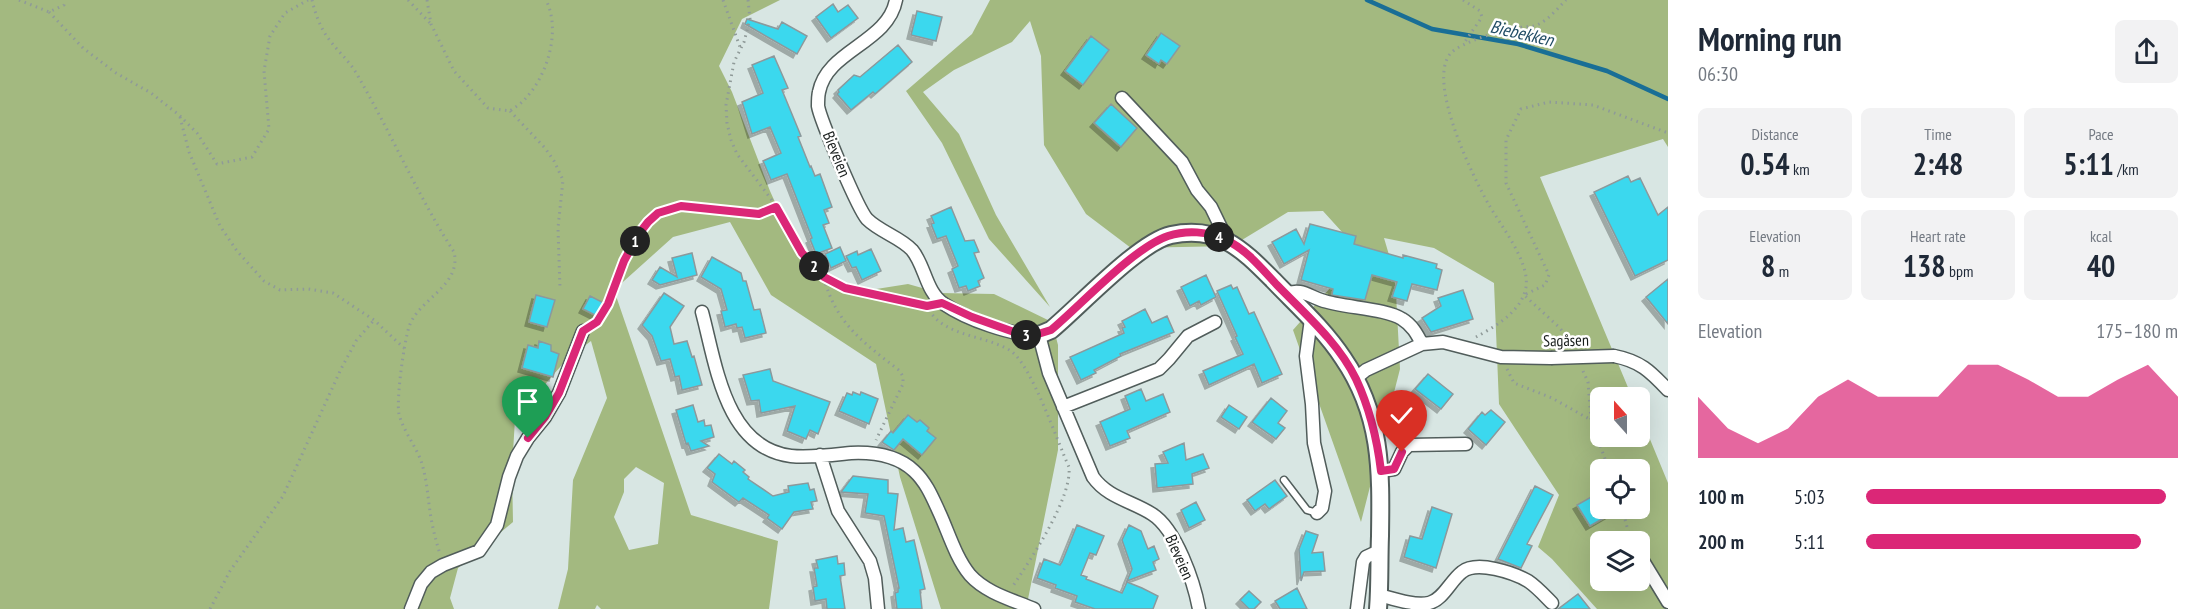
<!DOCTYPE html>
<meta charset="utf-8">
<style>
:root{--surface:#fff;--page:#f2f2f3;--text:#1f2937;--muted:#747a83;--accent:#db2777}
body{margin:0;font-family:"PT Sans Narrow",sans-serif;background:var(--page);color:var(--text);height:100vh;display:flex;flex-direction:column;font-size:22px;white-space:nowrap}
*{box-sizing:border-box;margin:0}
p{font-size:20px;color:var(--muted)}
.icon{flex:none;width:33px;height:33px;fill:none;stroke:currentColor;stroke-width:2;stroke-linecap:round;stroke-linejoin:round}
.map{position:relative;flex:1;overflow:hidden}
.details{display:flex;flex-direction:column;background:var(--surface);width:540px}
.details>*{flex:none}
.needle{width:39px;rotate:339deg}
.fabs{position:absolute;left:1590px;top:387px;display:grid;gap:12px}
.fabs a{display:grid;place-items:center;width:60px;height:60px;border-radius:9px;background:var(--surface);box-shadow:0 6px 24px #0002;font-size:30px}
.pin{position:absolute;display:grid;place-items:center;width:51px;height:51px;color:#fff;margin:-62px -26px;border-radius:50% 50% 50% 0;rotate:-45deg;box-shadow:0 0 6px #0007}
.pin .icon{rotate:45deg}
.km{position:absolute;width:30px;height:30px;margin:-15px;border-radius:50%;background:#222;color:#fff;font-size:16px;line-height:30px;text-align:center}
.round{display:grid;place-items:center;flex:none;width:63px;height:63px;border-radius:9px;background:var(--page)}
.summary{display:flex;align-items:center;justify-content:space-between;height:102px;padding:0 30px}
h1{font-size:33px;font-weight:800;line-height:45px}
.stats{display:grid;grid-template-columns:repeat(3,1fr);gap:9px;height:102px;padding:6px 30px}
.stats div{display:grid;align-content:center;border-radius:9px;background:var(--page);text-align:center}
.stats b{font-size:30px;font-weight:800}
.stats small{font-size:16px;font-weight:400}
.stats p{font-size:16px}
.chart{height:168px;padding:12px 30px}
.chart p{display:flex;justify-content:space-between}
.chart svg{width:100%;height:108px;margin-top:6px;fill:var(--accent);opacity:.7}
ul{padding:0 30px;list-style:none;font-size:20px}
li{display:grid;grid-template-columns:96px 72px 1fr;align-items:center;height:45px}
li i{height:15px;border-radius:8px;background:var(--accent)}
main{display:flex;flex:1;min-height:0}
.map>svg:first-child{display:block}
.green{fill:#a3b980;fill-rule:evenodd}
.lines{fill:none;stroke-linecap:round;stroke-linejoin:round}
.stream{stroke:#196e96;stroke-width:4.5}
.building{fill:#3ad8ee;stroke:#8c999c;stroke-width:1.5;filter:url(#shadow)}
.service-casing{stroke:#515d5b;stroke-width:9}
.minor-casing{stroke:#515d5b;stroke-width:15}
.tertiary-casing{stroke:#515d5b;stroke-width:20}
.path{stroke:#8f9a98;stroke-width:3;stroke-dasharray:1.5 4.5;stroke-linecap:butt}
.service{stroke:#fff;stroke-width:6}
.minor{stroke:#fff;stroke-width:12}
.tertiary{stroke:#fff;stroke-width:16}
.minor-bridge-casing{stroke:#515d5b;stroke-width:15;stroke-linecap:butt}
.minor-bridge{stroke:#fff;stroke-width:12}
.route-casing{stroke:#fff;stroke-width:12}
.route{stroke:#db2777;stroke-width:8}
.labels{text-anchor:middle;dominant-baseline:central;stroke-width:5;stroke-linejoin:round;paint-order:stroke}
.street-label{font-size:16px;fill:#171c1b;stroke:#fff}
.water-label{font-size:18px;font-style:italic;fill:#214c65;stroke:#fff}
</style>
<main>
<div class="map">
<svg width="1668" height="609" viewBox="0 0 1668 609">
<defs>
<filter id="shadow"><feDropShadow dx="-4" dy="4" stdDeviation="0" flood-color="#0004"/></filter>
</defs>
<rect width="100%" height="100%" fill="#d8e6e3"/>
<path class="green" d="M0,0H780L742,19L719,66L732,92L770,191L798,253L851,293L908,284L940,293L994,294L1052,322L1058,345V450L1026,609H941L900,477L876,364L771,295L730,222L673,237L614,290L691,515L778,541L769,609H601L597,605L595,609H558L568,569L573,480L607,398L591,341L567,359L515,419L512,469L513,522L458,568L450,598L454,609H0ZM636,467L664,483L658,544L629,550L614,517L624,492V479Z
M990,0H1668V147L1663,139L1540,177L1632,397L1600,398V436H1640V415L1668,483V609H1597L1552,559L1538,547L1559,495L1499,404L1494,283L1434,248L1384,238L1395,275L1400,369L1361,522L1293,330L1361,253L1323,211L1288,212L1232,246L1131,248L1086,214L1044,145L1041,56L1030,21L1012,42L954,70L923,92L959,134L996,215L1050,307L989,239L942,143L906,91L972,34ZM1600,470H1640V508H1600ZM1600,542H1640V580H1600Z"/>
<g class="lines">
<path class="stream" d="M1367,0L1432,29L1518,44L1607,71L1668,99"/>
</g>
<path class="building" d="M833,4L838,12L848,5L858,18L831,38L816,17Z
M917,11L942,17L936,41L911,35Z
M747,19L778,29L782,22L807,36L797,54L745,24Z
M1161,33L1180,46L1167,64L1161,60L1159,64L1146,55Z
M1091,36L1109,50L1083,85L1065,71Z
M898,45L912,62L875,94L873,92L851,110L837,94L839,92L838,90L854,75L860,77Z
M774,56L788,88L782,90L801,136L798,137L810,167L811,166L815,176L820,174L832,207L824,210L829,223L823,225L832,248L816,254L810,239L812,238L787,174L771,180L763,161L781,153L770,127L752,134L742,102L763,93L752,65Z
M1111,104L1137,128L1121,147L1094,123Z
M1628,176L1631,182L1640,178L1658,215L1668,207V260L1635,276L1594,192Z
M951,207L965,241L974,240L979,252L974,253L984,278L978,281L980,286L968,291L966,286L959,288L952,269L958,266L946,236L937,239L931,224L934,223L931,216Z
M1310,224L1356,236L1354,244L1403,258V255L1437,264L1436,268L1442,270L1437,290L1412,284L1407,301L1392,297L1397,282L1372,275L1365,300L1332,295L1333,289L1301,280L1309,250L1284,264L1272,242L1296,229L1304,244Z
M840,247L846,261L831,268L825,254Z
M871,249L881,271L862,280L856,267L852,268L846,256L857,251L858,255Z
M692,253L697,275L660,285L652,280L660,267L677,277L672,258Z
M712,257L741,273L743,281H746L754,310L760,309L766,333L745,338L742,327L737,328L736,324L725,327L721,311L727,310L721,289L701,277Z
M1206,275L1216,297L1201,305L1199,301L1190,306L1181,287Z
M1668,279V324L1646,297Z
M1231,285L1233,289L1237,287L1249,314L1254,312L1282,374L1262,383L1254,364L1209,385L1203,371L1243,354L1235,337L1237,336L1217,291Z
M1463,290L1473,319L1431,332L1422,318L1441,306L1438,298Z
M664,293L684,306L670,327L674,344L687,341L692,357L694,356L702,385L682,390L679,376L675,377L670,359L661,361L652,336L642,325Z
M536,295L555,300L547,327L529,322Z
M590,296L604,303L597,316L583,309Z
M1145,309L1152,323L1167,316L1174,332L1120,354L1121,356L1094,370L1096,373L1081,380L1070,357L1124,333L1122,328L1125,327L1122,321Z
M539,341L551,345V351L559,354L553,377L522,368L528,345L538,348Z
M770,369L773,381L830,402L818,434L810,430L806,439L787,431L795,406L761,413L759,400L751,401L743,375Z
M1428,374L1453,394L1441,409L1415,389Z
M1141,389L1146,401L1163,394L1170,412L1127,431L1130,438L1110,446L1100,422L1130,409L1125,396Z
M853,392L860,395L861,392L878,399L869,424L839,411L847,393L852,395Z
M1271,398L1287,411L1278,423L1285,428L1276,439L1252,422Z
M693,405L698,422L704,420L705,426L711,425L714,437L701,441L709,446L691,451L688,443L686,444L676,410Z
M1229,405L1247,417L1239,429L1221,417Z
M1491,410L1505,422L1486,445L1468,429L1482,412L1485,415Z
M908,415L917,422L920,420L929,428L927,431L936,438L922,455L903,439L894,450L882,442L891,431L893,433Z
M1184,443L1186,460L1203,454L1209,468L1192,474L1193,484L1157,488L1155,464L1168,463L1163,452Z
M719,454L732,464L734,461L745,470L743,472L749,477L748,479L773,496L789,492L788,486L808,483L810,490L814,489L817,501L811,502L813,509L794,512L782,529L767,518L769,515L743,498L739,502L712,482L715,474L707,468Z
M853,476L888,480V493L898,494L894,530L903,528L906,542L914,540L925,589L920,590L922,609H897L895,593L898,592V588H899L884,516L865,513L868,494L841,492Z
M1275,480L1287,496L1269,509L1265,504L1255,511L1247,500Z
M1535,486L1553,495L1527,544L1532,546L1521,568L1498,559Z
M1600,492V508H1621L1590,526L1577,505Z
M1196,502L1205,520L1189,528L1181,510Z
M1432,507L1452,514L1436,568L1404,557L1410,536L1422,539Z
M1077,525L1104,536L1096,555L1090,553L1081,575L1087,577L1086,579L1122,593L1127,582L1142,588L1158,596L1153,609H1095L1075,602L1077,596L1055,588L1056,585L1037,578L1044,559L1060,565L1062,562Z
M1129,525L1141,531L1148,549L1154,546L1159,559L1153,562L1156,570L1127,581L1132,569L1122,540Z
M1306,531L1318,535L1312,553L1323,552L1325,571L1304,572L1301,581L1299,549Z
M837,556L838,564L844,563L845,575L840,576L845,609H827L826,599L815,601L813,587L817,586L814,568H818L816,560Z
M1297,588L1307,609H1280L1275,601Z
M1249,591L1261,602L1254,609H1249L1240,600Z
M1578,594L1590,609H1558Z"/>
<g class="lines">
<g class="service-casing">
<path id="service" d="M1284,480L1307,510L1317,513"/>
</g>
<g class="minor-casing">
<path id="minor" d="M896,0C888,43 827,50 819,92C818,96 818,102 818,106C820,119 858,209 867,219C880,232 900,237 912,250C925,265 926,293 944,304C966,319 1012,336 1039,335L1049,373L1093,477C1108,498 1132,501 1152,514C1176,529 1194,582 1199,609
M1122,98L1182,162L1197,190L1211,207L1227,240
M1286,294C1300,288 1307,295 1321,300C1343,308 1385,308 1402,319C1412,325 1417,334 1422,344
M702,312C716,364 725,448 791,456C810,458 832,455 851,453C873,452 897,455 914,471C927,483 933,499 940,514C949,534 956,558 970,575C986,593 1013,600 1034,609
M1311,319L1306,356L1312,404L1314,443L1325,491L1322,508L1317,513
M1614,356C1640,361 1650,371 1668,390
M1356,378L1366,370L1422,344L1443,342L1501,357L1551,358
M1063,407L1159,369L1169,359L1188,336L1215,322
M820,455L838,511L870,561L875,578L878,609
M1381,471L1394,469L1402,452L1409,445L1466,444
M1640,556L1668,602
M1379,595C1394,599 1414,606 1429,603C1443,600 1451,580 1462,572C1477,560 1514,573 1528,581C1537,587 1545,596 1552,603
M411,609L421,584L431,572L443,565L479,551L497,525L509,477L517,456L528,438L545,417L559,393L583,331
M1357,609L1363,562L1366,557L1379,551"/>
</g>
<g class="tertiary-casing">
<path id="tertiary" d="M1039,335L1051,330C1079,307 1139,242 1171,235C1219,225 1242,249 1273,280C1297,305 1324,329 1343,358C1382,415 1381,470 1380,536C1379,561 1380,585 1378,609"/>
</g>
<path class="path" d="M19,0L49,12L64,5L65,0
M312,0C315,13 320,27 328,38C338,52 351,62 359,78C392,135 418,196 454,252C462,286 418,299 409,327C404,342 396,400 399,414C403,431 417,447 422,464C428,484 428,504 432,523C434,534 437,544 440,554
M408,0L430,23
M427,0L431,24L454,71L488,108L510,111C515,107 521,104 525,99C548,75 561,30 546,0
M723,0L740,47
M748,0L750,19L744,42L734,62L726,105L727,123L731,140L737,154L771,199L803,253L823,277L854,291L927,306
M1463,0L1480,11L1482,17L1464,43
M49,12L83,48L116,73L151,93L179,115L197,133L217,164L252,157L269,129L264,71L270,36L285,13L308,0
M510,111L545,148L554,161L563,180L558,228L560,288
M180,117L189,152L220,226L237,251L264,281L280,290L308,289L333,293L374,320L405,349
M824,278C836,324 864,343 900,371L903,377V384L876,440
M929,310C945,337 986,335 1011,351C1032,366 1057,441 1069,467C1072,499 1030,560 1013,586
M594,323C626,296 620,221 671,208C696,201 734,217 758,214C764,213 770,209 776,207
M1476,337C1496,326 1522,311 1526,287C1530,262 1501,226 1489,205C1473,177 1427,83 1450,54C1459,43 1501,30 1517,28C1524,26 1532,28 1539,24C1549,19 1558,8 1566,0
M1572,345L1560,328L1524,295L1545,285L1549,275L1506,183V140L1521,109L1549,102L1593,105L1668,133
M1507,369L1514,383L1552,398L1591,420
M1583,371L1588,382L1591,420L1609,470
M1622,508L1631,542
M210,609L230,571L283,496L341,369L356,341L374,320"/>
<use href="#service" class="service"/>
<use href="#minor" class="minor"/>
<use href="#tertiary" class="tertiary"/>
<g class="minor-bridge-casing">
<path id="minor-bridge" d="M1551,358L1614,356"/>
</g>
<use href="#minor-bridge" class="minor-bridge"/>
</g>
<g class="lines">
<g class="route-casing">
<path id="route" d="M528,438L545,417L559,393L583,331L597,322L608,304L624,261L638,235L648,222L658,213L681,206L759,214L776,207L802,253L824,277L845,288L927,306L942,303L972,317L1014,332L1038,334L1051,330C1081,305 1133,248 1168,236C1186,230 1208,231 1226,240C1246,249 1262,269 1277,285C1305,314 1338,342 1356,379C1370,409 1377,438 1381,471L1394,469L1402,452"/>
</g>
<use href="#route" class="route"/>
</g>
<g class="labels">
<g class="street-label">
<text transform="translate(837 154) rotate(68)">Bieveien</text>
<text transform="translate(1566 340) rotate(-1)">Sagåsen</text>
<text transform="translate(1180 557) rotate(66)">Bieveien</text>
</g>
<g class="water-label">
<text transform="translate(1522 33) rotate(13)">Biebekken</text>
</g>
</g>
</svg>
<div class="fabs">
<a><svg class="needle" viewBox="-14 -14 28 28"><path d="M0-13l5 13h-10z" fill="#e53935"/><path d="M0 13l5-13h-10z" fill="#747a83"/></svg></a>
<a><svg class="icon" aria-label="locate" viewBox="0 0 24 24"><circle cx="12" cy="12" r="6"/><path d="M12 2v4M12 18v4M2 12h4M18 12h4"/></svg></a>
<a><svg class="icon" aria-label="layers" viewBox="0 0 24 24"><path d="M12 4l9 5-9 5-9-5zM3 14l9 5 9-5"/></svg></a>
</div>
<div class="pin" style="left:528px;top:438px;background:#1e9e55"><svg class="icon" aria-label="arrive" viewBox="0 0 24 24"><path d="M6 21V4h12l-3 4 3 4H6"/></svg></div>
<div class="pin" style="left:1402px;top:452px;background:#d93025"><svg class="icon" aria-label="check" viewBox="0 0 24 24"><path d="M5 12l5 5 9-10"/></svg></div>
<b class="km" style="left:635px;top:241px">1</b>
<b class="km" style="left:814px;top:266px">2</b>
<b class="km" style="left:1026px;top:335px">3</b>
<b class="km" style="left:1219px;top:237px">4</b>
</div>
<section class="details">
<div class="summary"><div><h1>Morning run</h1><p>06:30</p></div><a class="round"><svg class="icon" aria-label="share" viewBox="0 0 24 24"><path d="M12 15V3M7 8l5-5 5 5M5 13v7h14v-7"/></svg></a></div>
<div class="stats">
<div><p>Distance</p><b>0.54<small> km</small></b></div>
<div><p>Time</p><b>2:48</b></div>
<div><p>Pace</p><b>5:11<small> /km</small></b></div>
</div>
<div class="stats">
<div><p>Elevation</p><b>8<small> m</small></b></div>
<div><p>Heart rate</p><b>138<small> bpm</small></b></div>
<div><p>kcal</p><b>40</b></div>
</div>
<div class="chart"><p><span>Elevation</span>175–180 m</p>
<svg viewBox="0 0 160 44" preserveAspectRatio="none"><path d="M0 44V19L10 32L20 38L30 32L40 19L50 12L60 19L70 19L80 19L90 6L100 6L110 12L120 19L130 19L140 12L150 6L160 19V44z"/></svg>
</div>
<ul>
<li><b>100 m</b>5:03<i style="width:96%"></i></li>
<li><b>200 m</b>5:11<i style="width:88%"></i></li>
</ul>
</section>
</main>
